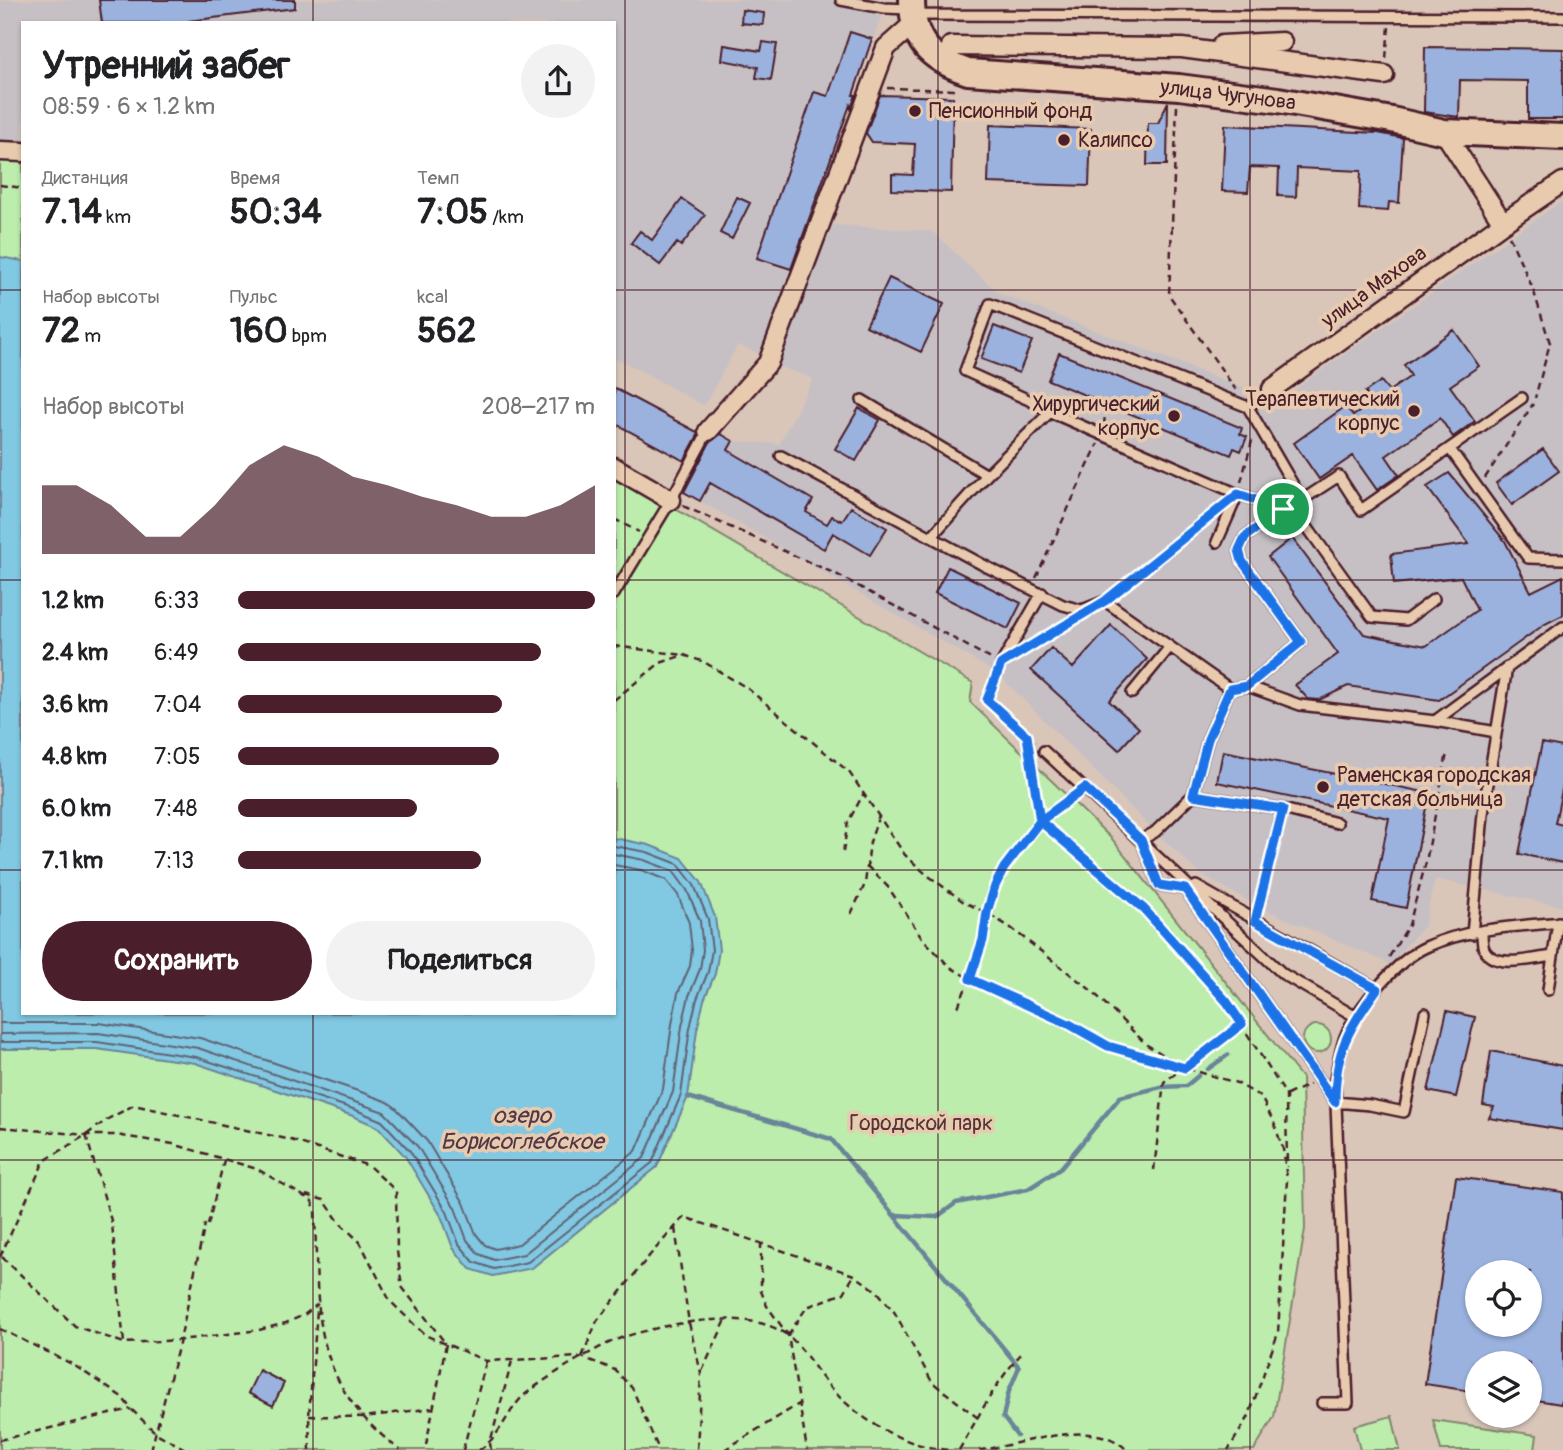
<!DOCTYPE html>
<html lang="ru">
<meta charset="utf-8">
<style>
:root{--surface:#fff;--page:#f2f2f2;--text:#202124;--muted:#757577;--accent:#4a1f2b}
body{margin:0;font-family:Pangolin,sans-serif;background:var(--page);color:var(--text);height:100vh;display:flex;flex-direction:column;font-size:26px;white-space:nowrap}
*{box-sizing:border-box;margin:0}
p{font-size:23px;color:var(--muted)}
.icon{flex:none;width:38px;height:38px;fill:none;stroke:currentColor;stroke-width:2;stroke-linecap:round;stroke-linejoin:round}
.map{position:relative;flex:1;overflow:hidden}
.panel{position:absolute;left:21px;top:21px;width:595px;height:994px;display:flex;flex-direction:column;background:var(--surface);border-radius:0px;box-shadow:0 2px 5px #0004}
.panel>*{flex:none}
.tools{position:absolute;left:1465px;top:1260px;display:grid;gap:14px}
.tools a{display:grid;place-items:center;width:77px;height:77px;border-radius:50%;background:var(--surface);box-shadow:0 2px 5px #0004;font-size:35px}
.pin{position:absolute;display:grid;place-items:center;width:60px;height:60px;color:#fff;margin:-30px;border:4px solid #fff;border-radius:50%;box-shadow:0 2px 7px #0007}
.round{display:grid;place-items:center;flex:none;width:74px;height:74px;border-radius:37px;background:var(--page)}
.headline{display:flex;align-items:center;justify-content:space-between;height:119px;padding:0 21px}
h1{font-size:38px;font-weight:800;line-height:52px}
.metrics{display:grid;grid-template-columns:repeat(3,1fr);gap:10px;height:119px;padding:7px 21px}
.metrics div{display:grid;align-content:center}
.metrics b{font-size:35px;font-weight:800}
.metrics small{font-size:19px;font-weight:400}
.metrics p{font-size:19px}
.chart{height:196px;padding:14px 21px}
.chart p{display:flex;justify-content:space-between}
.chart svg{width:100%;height:126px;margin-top:7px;fill:var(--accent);opacity:.7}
.button{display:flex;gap:14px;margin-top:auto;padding:14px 21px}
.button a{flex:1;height:80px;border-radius:42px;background:var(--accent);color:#fff;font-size:28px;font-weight:800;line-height:80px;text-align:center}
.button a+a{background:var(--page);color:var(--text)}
ul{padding:0 21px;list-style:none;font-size:23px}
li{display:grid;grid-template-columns:112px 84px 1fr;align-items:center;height:52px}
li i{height:18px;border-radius:9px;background:var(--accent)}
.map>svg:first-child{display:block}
.built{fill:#c6c0c4}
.green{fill:#bcedad;stroke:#83866c;stroke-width:2}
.water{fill:#81c8e2;stroke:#6b8499;stroke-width:2}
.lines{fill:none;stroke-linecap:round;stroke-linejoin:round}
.shore{stroke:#606374;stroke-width:2}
.stream{stroke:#6b8499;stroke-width:4.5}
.building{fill:#9bb2df;stroke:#4a1f2b;stroke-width:2;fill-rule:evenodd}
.lane-casing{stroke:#4a1f2b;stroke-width:14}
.street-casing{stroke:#4a1f2b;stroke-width:23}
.secondary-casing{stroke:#4a1f2b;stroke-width:30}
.path{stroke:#4a1f2b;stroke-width:2.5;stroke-dasharray:7 5;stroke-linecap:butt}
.lane{stroke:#e8cbaf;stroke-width:9}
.street{stroke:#e8cbaf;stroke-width:18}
.secondary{stroke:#e8cbaf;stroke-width:24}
.route-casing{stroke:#fff;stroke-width:14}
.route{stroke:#1a73e8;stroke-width:9}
.grid{fill:none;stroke:#4a1f2b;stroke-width:2;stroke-opacity:0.55}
.poi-dot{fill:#4a1f2b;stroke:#e8cbaf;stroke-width:2.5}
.labels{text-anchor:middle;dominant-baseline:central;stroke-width:7;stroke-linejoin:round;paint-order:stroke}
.street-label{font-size:21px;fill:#4a1f2b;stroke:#e8cbaf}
.poi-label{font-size:21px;fill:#4a1f2b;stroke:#e8cbaf;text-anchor:start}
.park-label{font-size:21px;fill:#553438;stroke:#e8cbaf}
.water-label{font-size:23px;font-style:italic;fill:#523846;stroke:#e8cbaf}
</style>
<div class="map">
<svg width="1563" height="1450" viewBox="0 0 1563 1450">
<rect width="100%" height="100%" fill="#d9c6b9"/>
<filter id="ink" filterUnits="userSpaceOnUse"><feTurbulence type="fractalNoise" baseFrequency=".0143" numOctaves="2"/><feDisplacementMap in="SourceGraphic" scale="14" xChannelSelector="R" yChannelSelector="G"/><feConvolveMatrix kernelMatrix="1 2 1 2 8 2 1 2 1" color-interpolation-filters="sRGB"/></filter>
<g filter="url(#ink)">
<path class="built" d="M0,0H887L763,355L738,345L704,406L636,368L614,358V23H23V147L0,144Z
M1563,200V907L1435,879L1424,926L1390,964L1259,907L1199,873L1155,832L998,674L700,501L733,441L779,444L813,379L776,365L833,225L932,231L998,293L1278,401Z"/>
<path class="green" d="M0,157L23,161V1013H614V473L973,683L970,702L1112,839L1302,1078L1305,1229L1274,1417L1254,1450H0Z
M1303 1039a14 14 0 1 1 28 0a14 14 0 1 1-28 0Z
M1392,1416L1400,1450H1360L1354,1426Z
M1433,1420L1537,1435L1535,1450H1441Z"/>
<path class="water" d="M0,257L23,261V1013H614V838L649,845L682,858L701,882L715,917L719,950L715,974L704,1000L697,1030L688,1097L657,1167L532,1268L493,1276L470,1269L453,1248L441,1216L405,1156L378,1127L353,1116L195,1063L96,1049H0Z"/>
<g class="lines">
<path class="shore" d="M0,1023H99L200,1038L361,1092L388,1102L396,1108L427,1141L464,1203L476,1234L485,1245L495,1249L519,1244L636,1151L663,1089L672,1024L678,993L690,966L692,950L689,923L678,895L666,880L641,870L614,865
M0,1034L98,1033L198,1048L384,1112L418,1147L455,1208L467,1240L479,1254L494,1260L524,1254L644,1158L673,1092L682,1026L689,996L700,969L703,950L700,921L687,890L673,871L644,860L614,854
M0,1042H97L196,1057L356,1110L382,1121L410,1151L447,1212L459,1244L474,1262L494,1269L528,1262L652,1163L681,1095L690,1028L697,999L708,972L712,950L708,919L694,885L678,864L647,852L614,846"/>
<path class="stream" d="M1208,1069L1228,1055
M688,1097L831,1139L1019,1367L1009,1391L1003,1417L1017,1436
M896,1215L937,1217L956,1203L1028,1189L1061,1168L1120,1097L1161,1087L1186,1086L1198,1076"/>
</g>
<path class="building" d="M99,0H295V8L189,21V23H102Z
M742,10L764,13L763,25L741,23Z
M850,32L872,39L853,95H856L851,108L850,105L791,269L757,258L814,92L828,96Z
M763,42L777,44L771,80L756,78L758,67L722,60L724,45L761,51Z
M1425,47L1563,49V119H1528V81L1460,80L1459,117L1424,112Z
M880,95L953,97L951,192L892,190V174L913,175L915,144L872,142L866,133Z
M1168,102L1167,165H1147L1148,123H1158Z
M990,125L1091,129L1089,186L988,183Z
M1225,125L1378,133L1403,138L1399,203L1389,202L1388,211L1359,209L1361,171L1297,168L1296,197L1278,196L1279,168L1250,167L1248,192L1222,191Z
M737,197L750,203L732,239L720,233Z
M682,199L705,215L681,246L677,243L660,265L631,243L640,231L652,240Z
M889,278L944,304L921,352L866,326Z
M994,326L1032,341L1019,373L981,359Z
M1454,330L1479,366L1450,386L1475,421L1453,437L1440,418L1386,456L1399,475L1377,490L1353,456L1319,479L1294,443L1346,406L1353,416L1372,403L1365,392L1381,381L1389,391L1411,376L1404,365Z
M1059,353L1242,428L1240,434L1247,437L1241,451L1234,448L1231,455L1048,380Z
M614,388L697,432L698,435L684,461L614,423Z
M859,408L880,420L856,461L835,449Z
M721,434L733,441L728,450L813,500L806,512L827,524L832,516L842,521L851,507L887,528L870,555L833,533L824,549L710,483L700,501L684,492L710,442Z
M1543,449L1559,471L1512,505L1496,483Z
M1449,473L1505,541L1531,592L1563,576V615L1545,624L1439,700L1348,686L1319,700L1308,699L1295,685L1338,654L1268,557L1292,538L1364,634L1426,646L1477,610L1461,577L1394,584L1391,554L1469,544L1427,487Z
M948,567L1021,603L1008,629L935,593Z
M1111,625L1147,659L1109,701L1139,728L1119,750L1031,670L1051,648L1073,668Z
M1542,743L1563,747V785L1555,823L1563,825V863L1519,854Z
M1223,751L1429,793L1406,908L1372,901L1389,818L1217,782Z
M1447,1011L1475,1017L1456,1097L1428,1091Z
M1491,1051L1563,1066V1130L1489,1118L1494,1107L1483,1105Z
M1456,1177L1563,1192V1391L1561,1404L1530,1399V1363H1477V1392L1425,1384ZM1477,1272H1530V1325H1477Z
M259,1370L284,1383L273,1406L248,1393Z"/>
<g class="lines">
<g class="lane-casing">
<path id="lane" d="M841,0L884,8L910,9
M914,15L1563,17
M1272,389L1248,407L1302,500L1339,476L1361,510L1522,398
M862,400L987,475
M1248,407L990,304L965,371L1031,401L1050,412L1238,494L1283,509L1302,500
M1450,449L1528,558L1563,559
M781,456L987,567L1063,605L1082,610L1105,601L1230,689
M1292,506L1372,617L1406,620L1434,599
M1283,509L1245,537L1239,550L1242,561L1301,642L1247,686L1230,689L1208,739L1193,795L1155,832L1141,840L1159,885L1185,889L1335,1102L1370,1105L1404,1112L1425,1013
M931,537L987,475L1050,412
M1217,542L1238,494
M614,594L671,500L708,431
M1001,664L1042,593
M1247,686L1300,705L1435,721L1563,627
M1132,693L1169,648
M1435,721L1496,732
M1044,751L1283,974L1356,1017
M1193,795L1283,809L1337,823
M1196,886L1377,989
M1482,932C1482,937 1482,944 1484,949C1493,970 1535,958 1553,956
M1472,934L1483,814L1507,667
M1548,990L1558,922
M1322,1403H1348L1335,1079C1338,1065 1340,1050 1345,1037C1357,1007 1397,960 1426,947C1467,928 1519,926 1563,922"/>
</g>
<g class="street-casing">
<path id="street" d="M1222,45L1282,42
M951,46L1182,48L1384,75
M1444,132L1503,223L1563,182
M0,151L23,152
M1272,389L1503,223
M708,431L768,363L886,48L913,24
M614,467L671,500"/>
</g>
<g class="secondary-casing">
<path id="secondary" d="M912,0C912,42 930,59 968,72L1179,87L1278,100L1392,120L1444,132L1563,137"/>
</g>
<path class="path" d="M1386,58L1389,27
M887,88L958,90
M1177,106L1169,295L1236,390
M0,185L23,188
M1509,236L1533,289L1550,343L1535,398
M1104,425L1106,404
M1485,478L1533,404
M1241,482L1253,437
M683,506L838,575L991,659
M614,519L639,532
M1036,578L1098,444
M1114,594L1218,510
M614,646L684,655
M1023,652L1074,620
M997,675L987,700L1035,743
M614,700L660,663L684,655L704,662L747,688L849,772L905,855L926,874L964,902L987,913L1011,928L1092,991L1147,1045L1185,1068L1237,1083L1261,1097L1274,1123L1283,1149L1287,1180L1278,1333L1248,1418L1228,1450
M1027,736L1040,821L1144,909L1227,1002L1286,1095L1287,1167
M843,852L848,822L864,793
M867,866L888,887L923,939L950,967L982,986L1069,1024L1108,1046L1181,1067
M1258,908L1281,819
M851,914L865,884L870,842L879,815
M1389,957L1409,925L1426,862L1447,753
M958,1007C967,985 976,964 982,941C987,922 988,903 997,884C1014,845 1041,821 1074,796
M1287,1095L1310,1084
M0,1127L86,1135H116L173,1144L257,1169L312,1201L315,1209C318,1311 309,1382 400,1450
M86,1135L112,1224L124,1343
M1154,1170L1164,1082L1242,1024
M306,1195L324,1200L340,1223L360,1242L390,1301L425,1335L486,1361L582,1357L615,1370L632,1388L659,1450
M208,1225L224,1160
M675,1228L689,1323L701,1373L697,1450
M761,1242V1291L767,1306L788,1335L807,1450
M0,1257L44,1161L86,1135L108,1119L134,1105L291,1140L369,1166L396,1191L397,1251L402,1287L446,1344L425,1450
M2,1257L75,1326L124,1343L180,1340L259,1330L286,1323L304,1315L318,1304
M0,1329L72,1364L122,1397L131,1409L156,1433L187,1450
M788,1335L807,1307L844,1293L854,1275
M582,1357L597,1321L650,1255L684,1217L854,1275L877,1291L895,1313L932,1382L978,1418
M702,1371L726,1320
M309,1416L364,1417L433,1408
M0,1440L131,1409
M151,1450L180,1340L205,1224
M310,1450L309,1416L317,1310
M463,1450L486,1362
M479,1450C500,1437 506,1414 522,1397C533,1387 570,1363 584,1356C597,1349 613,1340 627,1336C670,1323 749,1307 787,1335C800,1344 814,1367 824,1380C854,1417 902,1447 950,1450
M491,1450L490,1443L512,1361
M724,1450L799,1404
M959,1450C979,1416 995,1383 1021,1354
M979,1450C1021,1446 1094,1415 1127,1450"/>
<use href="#lane" class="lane"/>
<use href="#street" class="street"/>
<use href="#secondary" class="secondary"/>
</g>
</g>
<g class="lines" filter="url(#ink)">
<g class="route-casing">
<path id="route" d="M1283,509L1238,494L1105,601L1001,664L987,700L1027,736L1040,821L1004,868L995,886L987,912L983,940L970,979L1069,1024L1108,1046L1185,1068L1242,1024L1227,1002L1144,909L1040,821L1085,788L1141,840L1159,885L1185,889L1335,1102C1335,1051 1348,1029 1377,989L1255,921L1283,809L1193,795L1208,739L1230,689L1247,686L1301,642L1242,561L1239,550L1245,537L1283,509"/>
</g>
<use href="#route" class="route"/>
</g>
<path class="grid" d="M313,0V23M625,0V1450M938,0V1450M1250,0V1450M0,290H23M614,290H1563M0,580H23M614,580H1563M0,870H23M614,870H1563M313,1013V1450M0,1160H1563"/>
<g class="poi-dot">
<circle cx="915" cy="111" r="7"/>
<circle cx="1064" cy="140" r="7"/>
<circle cx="1414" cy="411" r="7"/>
<circle cx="1174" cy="416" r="7"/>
<circle cx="1323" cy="787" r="7"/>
</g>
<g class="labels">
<g class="street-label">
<text transform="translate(1228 95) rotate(7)">улица Чугунова</text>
<text transform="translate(1374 287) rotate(-36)">улица Махова</text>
</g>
<g class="poi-label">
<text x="929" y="111">Пенсионный фонд</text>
<text x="1078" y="140">Калипсо</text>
<text x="1400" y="399" text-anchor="end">Терапевтический<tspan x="1400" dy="24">корпус</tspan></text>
<text x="1160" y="404" text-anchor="end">Хирургический<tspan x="1160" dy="24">корпус</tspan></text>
<text x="1337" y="775">Раменская городская<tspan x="1337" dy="24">детская больница</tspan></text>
</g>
<g class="park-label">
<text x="921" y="1123">Городской парк</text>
</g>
<g class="water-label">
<text x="522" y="1115">озеро<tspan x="522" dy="26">Борисоглебское</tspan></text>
</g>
</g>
</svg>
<div class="tools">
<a><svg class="icon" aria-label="locate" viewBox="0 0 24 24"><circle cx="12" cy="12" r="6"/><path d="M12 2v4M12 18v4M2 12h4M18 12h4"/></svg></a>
<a><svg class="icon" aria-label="layers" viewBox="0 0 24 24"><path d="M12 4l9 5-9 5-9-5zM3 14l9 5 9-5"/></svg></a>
</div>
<div class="pin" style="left:1283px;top:509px;background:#1e9e55"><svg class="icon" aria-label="arrive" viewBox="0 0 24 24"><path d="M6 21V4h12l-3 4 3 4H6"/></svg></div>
<section class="panel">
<div class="headline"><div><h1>Утренний забег</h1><p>08:59 · 6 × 1.2 km</p></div><a class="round"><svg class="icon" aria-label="share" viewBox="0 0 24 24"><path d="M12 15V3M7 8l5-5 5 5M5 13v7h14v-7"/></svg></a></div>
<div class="metrics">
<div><p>Дистанция</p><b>7.14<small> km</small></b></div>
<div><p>Время</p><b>50:34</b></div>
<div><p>Темп</p><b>7:05<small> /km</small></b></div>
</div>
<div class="metrics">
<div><p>Набор высоты</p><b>72<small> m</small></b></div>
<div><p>Пульс</p><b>160<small> bpm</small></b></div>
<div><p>kcal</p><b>562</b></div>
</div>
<div class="chart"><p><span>Набор высоты</span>208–217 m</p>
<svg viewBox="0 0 160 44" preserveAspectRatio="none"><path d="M0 44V20L10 20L20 27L30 38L40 38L50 27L60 13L70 6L80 10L90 17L100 20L110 24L120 27L130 31L140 31L150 27L160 20V44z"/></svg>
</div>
<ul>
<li><b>1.2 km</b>6:33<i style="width:100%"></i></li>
<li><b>2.4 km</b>6:49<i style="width:85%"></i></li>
<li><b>3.6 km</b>7:04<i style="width:74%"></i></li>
<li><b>4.8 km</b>7:05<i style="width:73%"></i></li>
<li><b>6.0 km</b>7:48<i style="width:50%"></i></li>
<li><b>7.1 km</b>7:13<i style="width:68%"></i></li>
</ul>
<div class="button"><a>Сохранить</a><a>Поделиться</a></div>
</section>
</div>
